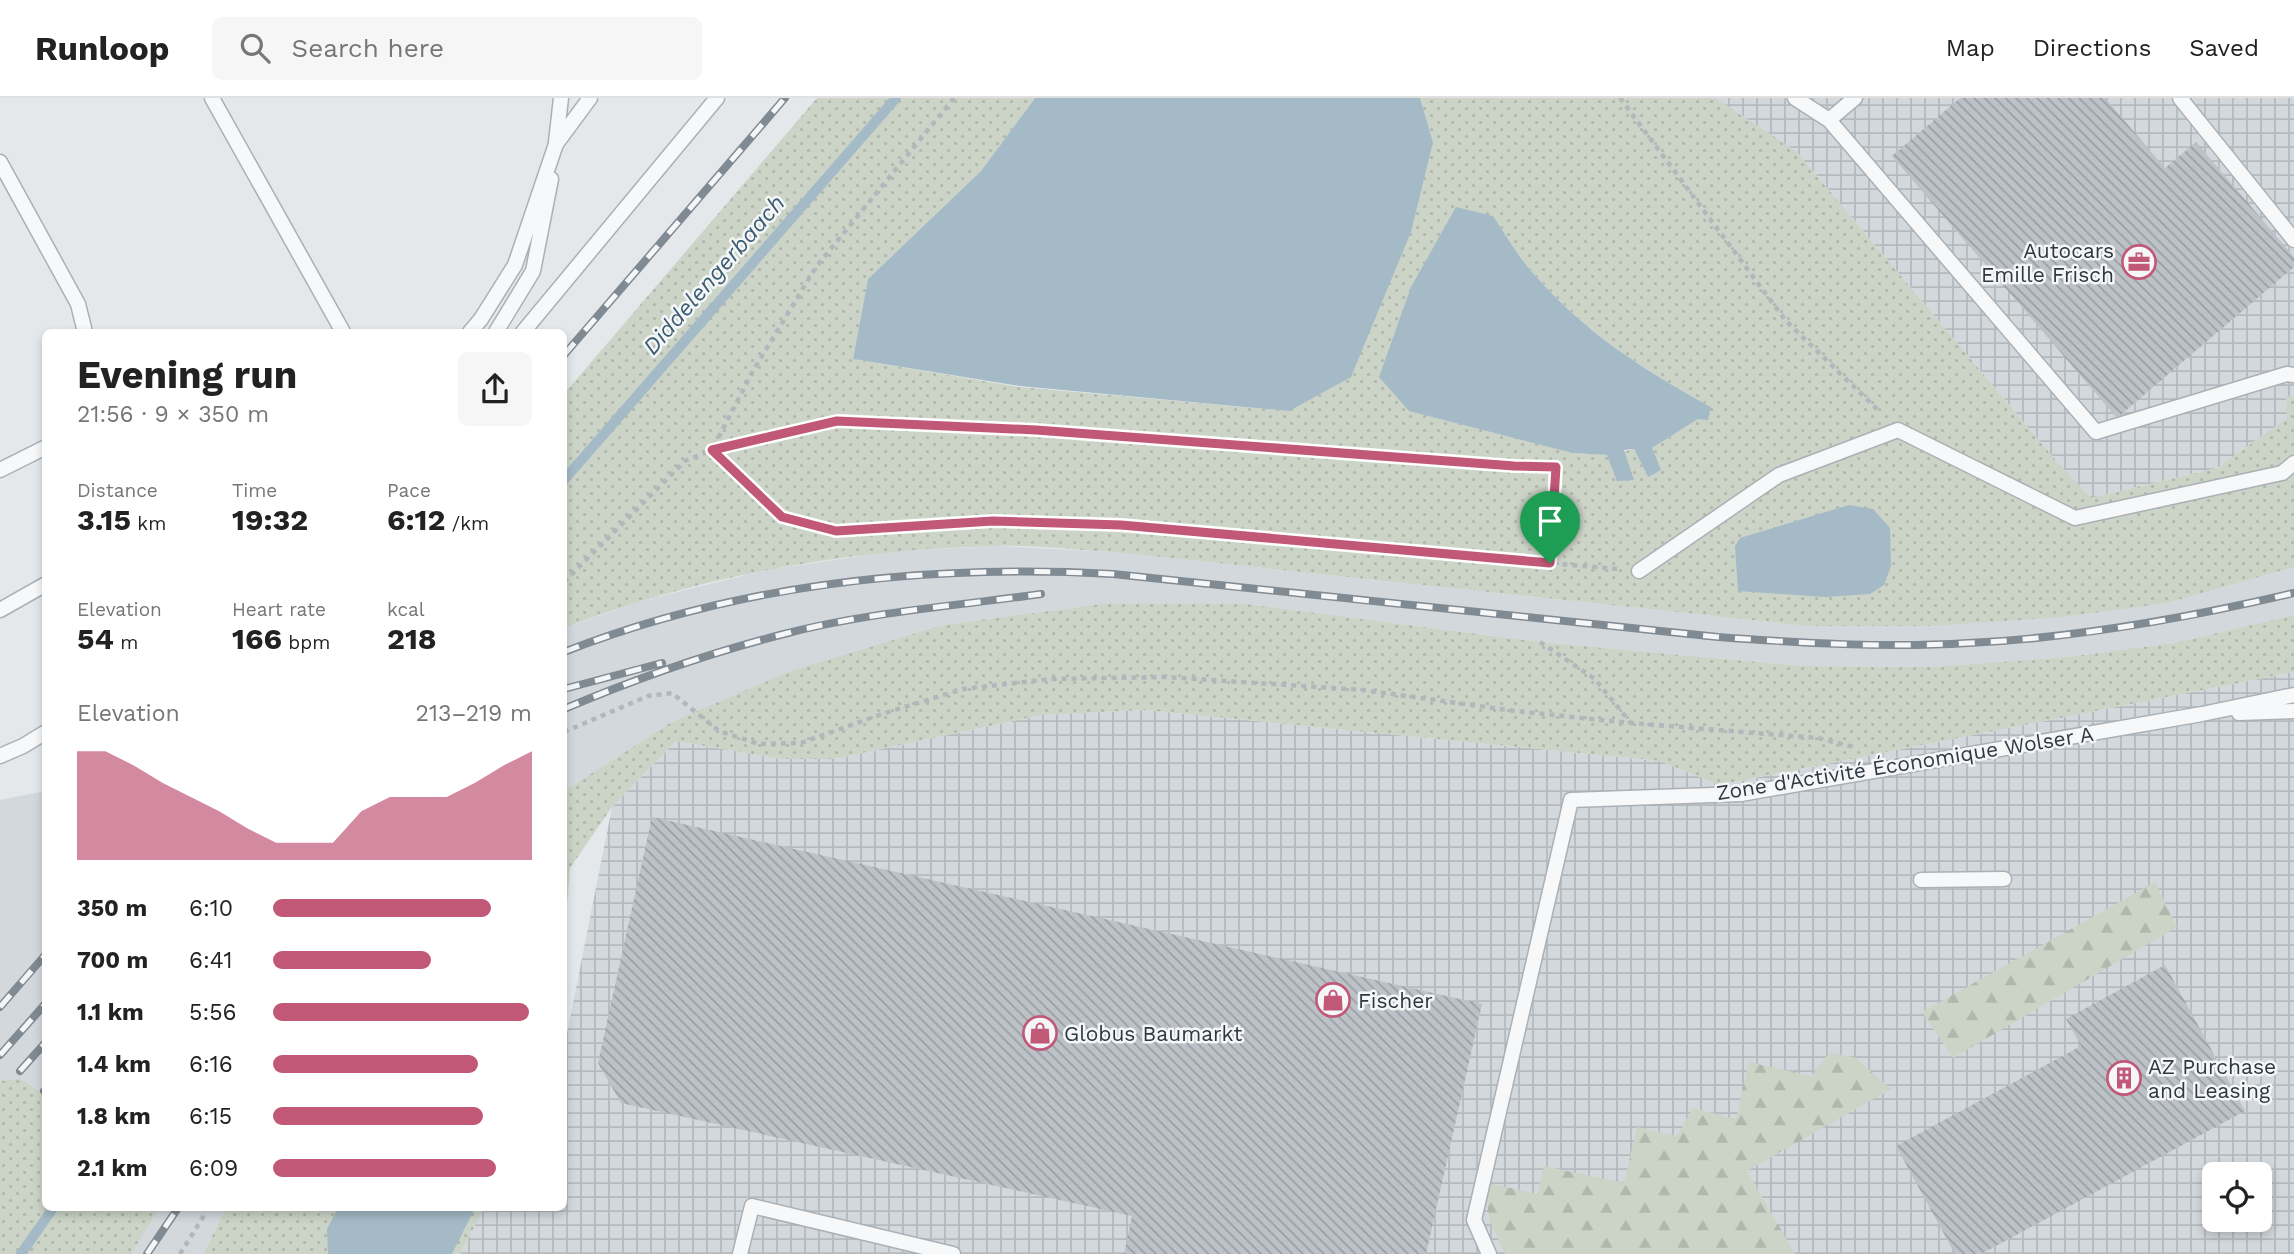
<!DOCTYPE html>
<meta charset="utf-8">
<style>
:root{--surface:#fff;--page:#f6f6f6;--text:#222;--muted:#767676;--line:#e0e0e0;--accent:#c15878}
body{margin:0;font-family:"Work Sans",sans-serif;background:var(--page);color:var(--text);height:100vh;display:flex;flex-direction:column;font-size:26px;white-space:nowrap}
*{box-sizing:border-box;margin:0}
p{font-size:23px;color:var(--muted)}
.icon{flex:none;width:38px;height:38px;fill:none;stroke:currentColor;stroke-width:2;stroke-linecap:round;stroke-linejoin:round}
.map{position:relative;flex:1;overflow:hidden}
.drawer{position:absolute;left:42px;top:231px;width:525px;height:882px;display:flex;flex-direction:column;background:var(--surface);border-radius:10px;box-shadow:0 4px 10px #0003}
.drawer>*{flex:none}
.tools{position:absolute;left:2202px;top:1064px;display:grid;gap:14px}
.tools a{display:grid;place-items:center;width:70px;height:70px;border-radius:10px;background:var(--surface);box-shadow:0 4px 10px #0003;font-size:35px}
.pin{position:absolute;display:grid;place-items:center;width:60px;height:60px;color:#fff;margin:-72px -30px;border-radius:50% 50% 50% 0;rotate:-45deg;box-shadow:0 0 7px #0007}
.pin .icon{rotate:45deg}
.round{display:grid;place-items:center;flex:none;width:74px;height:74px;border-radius:10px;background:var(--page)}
.headline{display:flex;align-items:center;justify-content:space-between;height:119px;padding:0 35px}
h1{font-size:38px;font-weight:700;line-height:52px}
.figures{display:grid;grid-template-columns:repeat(3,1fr);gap:10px;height:119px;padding:7px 35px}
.figures div{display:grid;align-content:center}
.figures b{font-size:30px;font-weight:700}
.figures small{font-size:19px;font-weight:400}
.figures p{font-size:19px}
.chart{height:196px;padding:14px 35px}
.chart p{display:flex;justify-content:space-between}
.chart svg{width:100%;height:126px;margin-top:7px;fill:var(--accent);opacity:.7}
ul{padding:0 35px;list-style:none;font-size:23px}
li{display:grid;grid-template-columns:112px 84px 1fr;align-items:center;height:52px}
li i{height:18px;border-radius:9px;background:var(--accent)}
header{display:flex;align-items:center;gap:42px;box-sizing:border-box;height:98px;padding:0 35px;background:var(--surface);border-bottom:2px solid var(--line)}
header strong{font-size:33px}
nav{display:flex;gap:38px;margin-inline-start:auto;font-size:24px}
.search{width:490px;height:63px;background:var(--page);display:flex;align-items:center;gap:18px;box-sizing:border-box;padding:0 24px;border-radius:10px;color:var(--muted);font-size:26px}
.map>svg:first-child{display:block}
.built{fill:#d3d8dc}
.industrial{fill:url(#industrial-grid);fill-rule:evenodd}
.grass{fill:url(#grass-dots);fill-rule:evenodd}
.forest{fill:url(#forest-firs)}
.water{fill:#a4bac7}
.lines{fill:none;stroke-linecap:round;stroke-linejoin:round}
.stream{stroke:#a4bac7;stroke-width:10}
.building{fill:url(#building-back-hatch)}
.lane-casing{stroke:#aab0b5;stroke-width:17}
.path{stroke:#b3b7bb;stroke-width:4.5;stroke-dasharray:5 5;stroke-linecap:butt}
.lane{stroke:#f7f8f9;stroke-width:14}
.rail-casing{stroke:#808a93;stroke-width:8}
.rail{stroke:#f4f6f8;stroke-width:5;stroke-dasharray:16;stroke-linecap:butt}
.route-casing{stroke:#fff;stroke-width:14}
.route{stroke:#c15878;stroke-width:9}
.labels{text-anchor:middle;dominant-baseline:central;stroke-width:5;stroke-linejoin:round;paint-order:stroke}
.poi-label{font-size:21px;fill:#2e3842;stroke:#f4f6f8;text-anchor:start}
.street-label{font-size:21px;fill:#2e3842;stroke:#f4f6f8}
.water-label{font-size:23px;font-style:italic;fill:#3c5c72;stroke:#f4f6f8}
</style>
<header>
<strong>Runloop</strong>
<div class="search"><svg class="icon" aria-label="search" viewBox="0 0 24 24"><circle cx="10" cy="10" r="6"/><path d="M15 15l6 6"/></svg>Search here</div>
<nav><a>Map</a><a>Directions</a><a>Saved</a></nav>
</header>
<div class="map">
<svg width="2294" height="1156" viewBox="0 0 2294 1156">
<defs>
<pattern id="industrial-grid" width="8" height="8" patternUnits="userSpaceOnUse" patternTransform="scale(1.75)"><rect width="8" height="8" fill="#d3d8dc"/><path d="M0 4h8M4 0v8" fill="none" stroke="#b5babe"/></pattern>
<pattern id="grass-dots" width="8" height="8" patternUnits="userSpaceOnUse" patternTransform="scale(1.75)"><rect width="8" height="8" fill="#ccd4c7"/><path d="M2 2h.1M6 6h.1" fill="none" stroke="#b0b7ac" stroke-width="1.8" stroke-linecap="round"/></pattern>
<pattern id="forest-firs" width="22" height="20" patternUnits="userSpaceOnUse" patternTransform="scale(1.75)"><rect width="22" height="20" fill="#ccd4c7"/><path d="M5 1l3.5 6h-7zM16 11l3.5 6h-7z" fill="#b0b7ac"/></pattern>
<pattern id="building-back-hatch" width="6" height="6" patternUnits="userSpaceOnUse" patternTransform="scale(1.75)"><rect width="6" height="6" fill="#bcc2c7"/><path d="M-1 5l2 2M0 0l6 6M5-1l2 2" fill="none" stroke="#999fa3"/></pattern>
</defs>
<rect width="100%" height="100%" fill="#e5e8eb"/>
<path class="built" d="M999,448L1114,454L1807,528H1931L2167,505L2294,469V517L2174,545L2067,559L1931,569L1803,568L1540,544L1247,506H1102L943,527L670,625L564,693V530L641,503L766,472L895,453Z
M45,693L46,1110H226L203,1156H0V702Z"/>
<path class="industrial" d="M1715,0H2294V299H2286L2287,320L2217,370L2091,400L2058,365L1796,53Z
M2294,574V1156H460L484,1110H564V951L612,709L676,643L781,661H834L1041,617L1145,612L1660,663L1719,687ZM2214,1076H2259V1122H2214Z"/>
<path class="grass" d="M817,0H1035L981,73L868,181L853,261L1020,289L1289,313L1433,44L1420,0H1715L1796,53L2058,365L2091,400L2217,370L2287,320L2286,298L2294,299V469L2167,505L2062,519L1931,528H1807L1114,454C1076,452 1036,447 997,448C852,451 699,477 564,530V296ZM1493,118C1506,137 1518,159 1534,176C1584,233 1645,273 1711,309L1698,321L1652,350L1648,379L1634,351L1608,357L1573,355Z
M1102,506H1247L1540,544L1803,568L1931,569L2067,559L2174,545L2294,517V574L1719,687L1660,663L1145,612L1041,617L834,661H781L676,643L612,709L570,770L564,844V693L670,625L788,574L943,527Z
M19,981L45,996L46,1110H159L131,1156H0V983Z
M226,1110H484L460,1156H203Z"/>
<path class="forest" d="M2155,784L2177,829L1953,960L1922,914Z
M1830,954L1856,960L1891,991L1747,1073L1795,1156H1505L1490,1124L1484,1084L1537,1096L1544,1068L1624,1085L1637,1029L1677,1038L1693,1010L1736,1021L1749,964L1811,978Z"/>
<path class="water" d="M1035,0H1420L1433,44L1411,134L1351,279L1289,313L1020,288L853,261L868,181L981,73Z
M1456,109L1493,118C1506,137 1518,159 1534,176C1583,233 1645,273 1711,309L1708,322L1698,321L1652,350L1661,372L1648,379L1634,351L1624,352L1634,382L1617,383L1607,357L1573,355L1409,313L1379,279L1411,189Z
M1849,407L1873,411L1890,430L1891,468L1884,487L1870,496L1825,499L1738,493L1735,448L1740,440Z
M338,1110H475L452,1156H328L327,1131Z"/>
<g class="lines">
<path class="stream" d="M564,382L896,0
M21,1156L53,1110"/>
</g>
<path class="building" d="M1960,0H2105L2165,70L2196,44L2294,159V169L2117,320L1892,58Z
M652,719L1482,906L1426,1156H1124L1132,1118L621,1005L598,965Z
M2165,867L2245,1013L1981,1156H1955L1896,1048L2081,948L2066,921Z"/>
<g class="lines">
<g class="lane-casing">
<path id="lane" d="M212,0L343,234
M1795,0L1829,22L2096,334L2287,276L2294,277
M2180,0L2294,142
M1829,22L1855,0
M556,44L561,0
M0,64L78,206L85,234
M470,234L481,221L515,167L556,46L590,0
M496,234L533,173L551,81
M523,234L717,0
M0,372L46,349
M1639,473L1779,377L1898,332L2075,420L2282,375L2294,365
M0,512L46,486
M2239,615L2294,613
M0,658L23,648L46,634
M1921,782L2004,781
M740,1156L752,1108L953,1156
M1489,1156L1474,1122L1571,702L1741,696L2202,616L2294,597"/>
</g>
<path class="path" d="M954,0L816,169L753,273L712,352L782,419L836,433L993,423L1121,427L1617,471
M1620,0L1786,223L1880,314
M564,484L685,363L712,352L837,323L1036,332L1514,368L1556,369L1550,465
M1540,544L1595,581L1630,624
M564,634L648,598L672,595L719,633L759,646L801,645L882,616L963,591L1050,581L1166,579L1363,592L1515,613L1631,625L1818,640L1854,649
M180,1156L203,1119L204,1110"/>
<use href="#lane" class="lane"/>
<g class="rail-casing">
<path id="rail" d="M564,257L785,0
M564,554C738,486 927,466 1113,476L1718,539C1801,545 1885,550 1968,545C2078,540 2187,520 2294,495
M564,591L662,565
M564,611C635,581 709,555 784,536C868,514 956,508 1041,496
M0,909L46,856
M0,957L46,905
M20,973L46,944
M44,993L46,991
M147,1156L178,1110"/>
</g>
<use href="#rail" class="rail"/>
</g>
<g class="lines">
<g class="route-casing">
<path id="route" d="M837,323L1036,332L1514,368L1556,369L1550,465L1121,427L993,423L836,433L782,419L712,352Z"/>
</g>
<use href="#route" class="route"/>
</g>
<defs>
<g id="office-ring" transform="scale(1.75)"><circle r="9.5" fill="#f4f6f8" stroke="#c15878" stroke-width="1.5"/><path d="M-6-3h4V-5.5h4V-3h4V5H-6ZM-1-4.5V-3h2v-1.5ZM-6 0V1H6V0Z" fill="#c15878"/></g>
<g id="shop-ring" transform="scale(1.75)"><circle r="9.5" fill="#f4f6f8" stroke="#c15878" stroke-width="1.5"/><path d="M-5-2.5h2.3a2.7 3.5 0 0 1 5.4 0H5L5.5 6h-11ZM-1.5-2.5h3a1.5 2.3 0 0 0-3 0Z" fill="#c15878"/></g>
<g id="building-ring" transform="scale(1.75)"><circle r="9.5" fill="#f4f6f8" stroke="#c15878" stroke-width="1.5"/><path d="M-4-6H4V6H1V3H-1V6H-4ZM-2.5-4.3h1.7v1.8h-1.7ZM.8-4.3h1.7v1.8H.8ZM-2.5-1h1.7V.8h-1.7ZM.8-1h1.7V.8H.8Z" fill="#c15878"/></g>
</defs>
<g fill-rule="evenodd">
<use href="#office-ring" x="2139" y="164"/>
<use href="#shop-ring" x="1333" y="902"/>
<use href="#shop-ring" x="1040" y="935"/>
<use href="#building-ring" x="2124" y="980"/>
</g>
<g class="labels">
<g class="poi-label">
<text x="2114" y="152" text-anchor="end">Autocars<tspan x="2114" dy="24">Emille Frisch</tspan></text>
<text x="1358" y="902">Fischer</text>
<text x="1064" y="935">Globus Baumarkt</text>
<text x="2148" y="968">AZ Purchase<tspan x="2148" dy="24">and Leasing</tspan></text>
</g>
<g class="street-label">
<text transform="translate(1905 665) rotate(-9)">Zone d'Activité Économique Wolser A</text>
</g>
<g class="water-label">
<text transform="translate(714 177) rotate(-49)">Diddelengerbaach</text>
</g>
</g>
</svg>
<div class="tools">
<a><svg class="icon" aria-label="locate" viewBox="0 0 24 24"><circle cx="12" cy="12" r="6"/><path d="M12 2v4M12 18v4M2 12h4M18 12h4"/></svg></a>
</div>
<div class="pin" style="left:1550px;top:465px;background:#1e9e55"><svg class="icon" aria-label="arrive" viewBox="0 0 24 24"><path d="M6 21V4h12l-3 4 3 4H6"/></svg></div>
<section class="drawer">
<div class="headline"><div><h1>Evening run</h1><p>21:56 · 9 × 350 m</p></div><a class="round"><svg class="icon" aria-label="share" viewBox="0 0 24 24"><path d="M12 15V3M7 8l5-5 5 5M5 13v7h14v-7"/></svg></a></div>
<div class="figures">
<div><p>Distance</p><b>3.15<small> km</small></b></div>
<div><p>Time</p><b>19:32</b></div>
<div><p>Pace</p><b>6:12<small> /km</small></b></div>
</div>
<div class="figures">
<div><p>Elevation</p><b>54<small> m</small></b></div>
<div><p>Heart rate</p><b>166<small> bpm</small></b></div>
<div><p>kcal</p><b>218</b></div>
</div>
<div class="chart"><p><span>Elevation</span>213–219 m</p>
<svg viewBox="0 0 160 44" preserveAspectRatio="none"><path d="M0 44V6L10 6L20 11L30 17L40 22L50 27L60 33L70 38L80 38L90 38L100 27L110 22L120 22L130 22L140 17L150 11L160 6V44z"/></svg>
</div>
<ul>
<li><b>350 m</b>6:10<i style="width:84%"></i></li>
<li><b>700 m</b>6:41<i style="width:61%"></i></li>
<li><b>1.1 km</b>5:56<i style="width:99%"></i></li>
<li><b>1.4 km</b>6:16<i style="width:79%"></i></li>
<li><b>1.8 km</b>6:15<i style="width:81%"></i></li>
<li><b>2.1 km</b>6:09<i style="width:86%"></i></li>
</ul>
</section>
</div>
